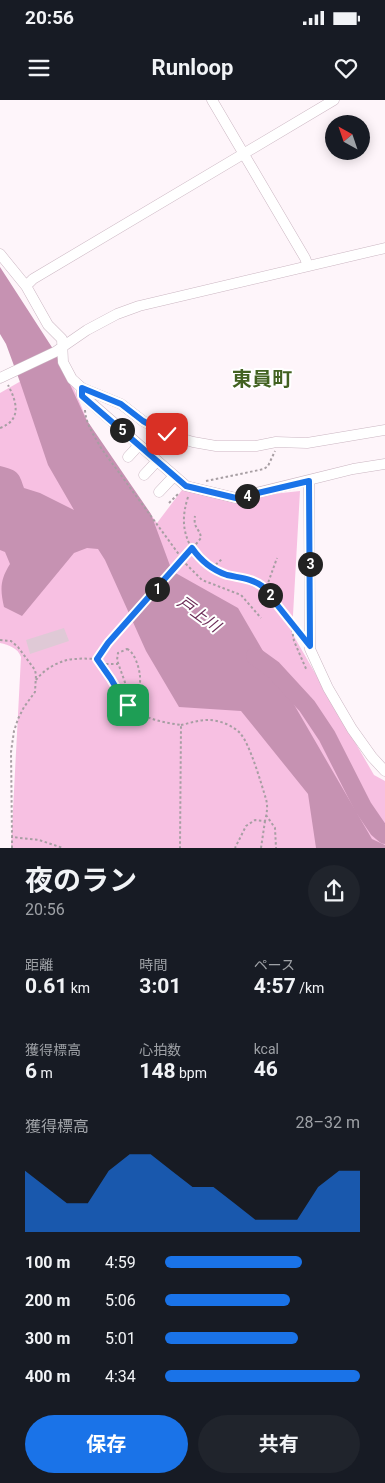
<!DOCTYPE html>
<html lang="ja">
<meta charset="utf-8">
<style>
:root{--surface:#171b24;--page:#20242c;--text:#f1f3f6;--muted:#9ea1a6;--accent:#1a73e8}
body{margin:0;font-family:Roboto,"Noto Sans JP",sans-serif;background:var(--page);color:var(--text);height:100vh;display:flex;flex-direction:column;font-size:19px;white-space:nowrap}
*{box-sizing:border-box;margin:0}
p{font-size:16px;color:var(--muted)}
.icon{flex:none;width:28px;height:28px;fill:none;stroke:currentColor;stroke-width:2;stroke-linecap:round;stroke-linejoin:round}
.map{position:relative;height:748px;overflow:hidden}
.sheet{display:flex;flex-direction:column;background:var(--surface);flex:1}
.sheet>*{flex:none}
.needle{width:32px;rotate:320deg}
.controls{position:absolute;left:325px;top:15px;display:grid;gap:10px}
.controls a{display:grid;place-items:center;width:45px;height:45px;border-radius:50%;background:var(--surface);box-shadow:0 2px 12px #0003;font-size:25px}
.pin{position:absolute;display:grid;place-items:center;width:42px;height:42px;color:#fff;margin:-21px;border-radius:10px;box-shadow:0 2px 8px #0006}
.km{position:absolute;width:25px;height:25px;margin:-12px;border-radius:50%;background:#222;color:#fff;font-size:14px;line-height:25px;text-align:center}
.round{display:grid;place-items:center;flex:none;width:52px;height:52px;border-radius:26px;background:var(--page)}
.head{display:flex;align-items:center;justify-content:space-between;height:85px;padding:0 25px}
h1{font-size:28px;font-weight:700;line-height:38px}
.metrics{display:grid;grid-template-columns:repeat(3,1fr);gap:8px;height:85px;padding:5px 25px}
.metrics div{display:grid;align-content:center}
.metrics b{font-size:21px;font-weight:700}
.metrics small{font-size:14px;font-weight:400}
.metrics p{font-size:14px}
.chart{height:140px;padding:10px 25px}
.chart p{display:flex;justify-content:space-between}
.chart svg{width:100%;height:90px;margin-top:5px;fill:var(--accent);opacity:.7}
.cta{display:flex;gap:10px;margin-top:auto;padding:10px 25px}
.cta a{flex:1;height:58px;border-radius:30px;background:var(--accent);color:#fff;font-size:20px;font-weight:700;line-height:58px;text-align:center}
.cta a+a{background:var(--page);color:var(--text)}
ul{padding:0 25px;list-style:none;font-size:16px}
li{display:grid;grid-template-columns:80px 60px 1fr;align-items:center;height:38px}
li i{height:12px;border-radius:6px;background:var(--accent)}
.status{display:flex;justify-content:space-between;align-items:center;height:35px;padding:0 25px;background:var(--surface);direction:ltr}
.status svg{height:14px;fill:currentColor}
header{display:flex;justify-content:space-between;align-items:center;height:65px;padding:0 25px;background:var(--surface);font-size:22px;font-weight:700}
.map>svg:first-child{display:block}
.green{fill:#f7c0e2}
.water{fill:#c692b2}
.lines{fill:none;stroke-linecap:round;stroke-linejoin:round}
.river{stroke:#c692b2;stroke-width:18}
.building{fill:#dfc9d6}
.minor-casing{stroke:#cbb6c2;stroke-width:11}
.path{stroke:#a79ea3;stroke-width:2;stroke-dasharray:2.5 2.5;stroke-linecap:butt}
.minor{stroke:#fff;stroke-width:10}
.path-bridge{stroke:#a79ea3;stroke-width:2;stroke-dasharray:2.5 2.5;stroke-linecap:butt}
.route-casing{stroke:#fff;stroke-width:10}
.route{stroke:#1a73e8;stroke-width:6}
.labels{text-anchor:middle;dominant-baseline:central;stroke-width:4;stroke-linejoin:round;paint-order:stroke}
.water-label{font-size:16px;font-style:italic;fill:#6c2d58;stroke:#fff}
.district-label{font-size:20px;font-weight:bold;fill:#426221;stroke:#fff}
</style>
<div class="status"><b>20:56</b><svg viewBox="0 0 49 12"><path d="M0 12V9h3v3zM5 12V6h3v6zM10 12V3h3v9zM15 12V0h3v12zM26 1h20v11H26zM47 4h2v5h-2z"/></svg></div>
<header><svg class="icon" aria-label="menu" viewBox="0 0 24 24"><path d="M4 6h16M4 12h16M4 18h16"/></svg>Runloop<svg class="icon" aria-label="heart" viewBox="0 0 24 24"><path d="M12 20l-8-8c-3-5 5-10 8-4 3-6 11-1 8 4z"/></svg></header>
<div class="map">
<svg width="385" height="748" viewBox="0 0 385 748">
<rect width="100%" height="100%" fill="#fef5fa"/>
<path class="green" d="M63,262L94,337L157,423L182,390L236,398L300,391L292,533L374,675L385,681V748H11L21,557C18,548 9,545 0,543V293L28,277Z"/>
<path class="water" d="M0,167L55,252L86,319L151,414L172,471L238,508L372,739L385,745V748H316L308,694L241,611L179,607L146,551L105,460L98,449L87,448L74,453L22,516L4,507C0,489 0,480 10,464L5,452L0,450V366C17,370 19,372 24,388L40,393L74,410L48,365L20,282L6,244L0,234Z"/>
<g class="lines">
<path class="river" d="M255,556L273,569L307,606L327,636L363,707L378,729L385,735"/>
</g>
<path class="building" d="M64,528L69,541L30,554L26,540Z"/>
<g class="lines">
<g class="minor-casing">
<path id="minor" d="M212,0L305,158L308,166
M0,154L26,186L48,225L62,239L63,262L72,279L82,288L121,304L143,321L167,334L193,342L216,346H256L276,342L307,343L385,330
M26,186L33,179L334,0
M0,278L55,252L87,230L117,214L139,206L385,148
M82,288V295L186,386L236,398L353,369L385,364
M128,357L139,345
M144,375L157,361
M309,381L310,549L328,588L352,629L372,657L385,671
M159,392L174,376"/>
</g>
<path class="path" d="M85,310C86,325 94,335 101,348L186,464L202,480L241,495L261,518
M0,328C22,320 17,302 8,285
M206,381L264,369L268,366L275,351
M188,397C182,416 182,431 192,449L201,438C200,428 193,429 195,416
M169,403L179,393
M185,456L192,449C203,462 215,472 232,476C241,478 250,478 258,483C271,491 288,521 299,533
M212,468L222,459
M267,492L268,483L277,458
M136,513L108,543L97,559C101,566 107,572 111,578C115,585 117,592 122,599C137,617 159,622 181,625L180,748
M291,524L294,541L307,571
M0,540L11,541L18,547L35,570L36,575L35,592L24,607L18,619L14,631L11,652L12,737L39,740L63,748
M127,549C136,552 143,578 139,586C136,590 131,591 127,588L117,560L118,553Z
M101,564H118
M36,580C45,568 62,559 76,559C83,558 90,559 97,559
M181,625C190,623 199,620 208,620C219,620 232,625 240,633C250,644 261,683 266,699C268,706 267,713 265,721L255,720L246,726L235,748
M266,715L275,728L276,748
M12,748V737
M261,748L265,721"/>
<use href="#minor" class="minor"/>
<path class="path-bridge" d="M136,513L185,456"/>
</g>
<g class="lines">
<g class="route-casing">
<path id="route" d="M128,605L122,598L111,579L97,559L108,543L192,448C201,461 212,470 227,475C240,478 251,478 262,486L310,546L309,381L236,398L186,386L82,296V288L121,304L143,321L167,334"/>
</g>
<use href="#route" class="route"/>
</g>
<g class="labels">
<g class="water-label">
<text transform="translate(199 514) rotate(36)">戸上川</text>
</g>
<g class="district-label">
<text x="262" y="279">東員町</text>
</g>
</g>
</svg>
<div class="controls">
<a><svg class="needle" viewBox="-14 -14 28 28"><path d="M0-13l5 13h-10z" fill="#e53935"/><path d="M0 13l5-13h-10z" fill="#9ea1a6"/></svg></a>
</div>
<div class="pin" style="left:128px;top:605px;background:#1e9e55"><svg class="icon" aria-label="arrive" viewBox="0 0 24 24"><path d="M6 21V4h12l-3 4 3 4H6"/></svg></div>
<div class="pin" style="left:167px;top:334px;background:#d93025"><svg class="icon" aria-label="check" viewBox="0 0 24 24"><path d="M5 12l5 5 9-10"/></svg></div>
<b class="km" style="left:157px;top:489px">1</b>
<b class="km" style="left:270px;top:495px">2</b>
<b class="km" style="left:310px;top:464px">3</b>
<b class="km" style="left:247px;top:396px">4</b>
<b class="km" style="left:122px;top:330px">5</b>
</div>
<section class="sheet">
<div class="head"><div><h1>夜のラン</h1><p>20:56</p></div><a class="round"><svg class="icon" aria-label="share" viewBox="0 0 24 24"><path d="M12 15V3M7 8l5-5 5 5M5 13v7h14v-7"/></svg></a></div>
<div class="metrics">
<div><p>距離</p><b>0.61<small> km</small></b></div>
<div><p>時間</p><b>3:01</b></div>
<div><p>ペース</p><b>4:57<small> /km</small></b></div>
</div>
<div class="metrics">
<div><p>獲得標高</p><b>6<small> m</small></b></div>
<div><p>心拍数</p><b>148<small> bpm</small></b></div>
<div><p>kcal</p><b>46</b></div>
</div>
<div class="chart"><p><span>獲得標高</span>28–32 m</p>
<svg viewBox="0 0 160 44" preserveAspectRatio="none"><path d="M0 44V14L10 22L20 30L30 30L40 14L50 6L60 6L70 14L80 22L90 22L100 30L110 38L120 38L130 38L140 22L150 14L160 14V44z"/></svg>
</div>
<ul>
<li><b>100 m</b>4:59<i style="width:70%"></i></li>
<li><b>200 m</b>5:06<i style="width:64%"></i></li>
<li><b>300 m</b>5:01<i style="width:68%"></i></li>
<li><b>400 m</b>4:34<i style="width:100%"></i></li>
</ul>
<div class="cta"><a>保存</a><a>共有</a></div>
</section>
